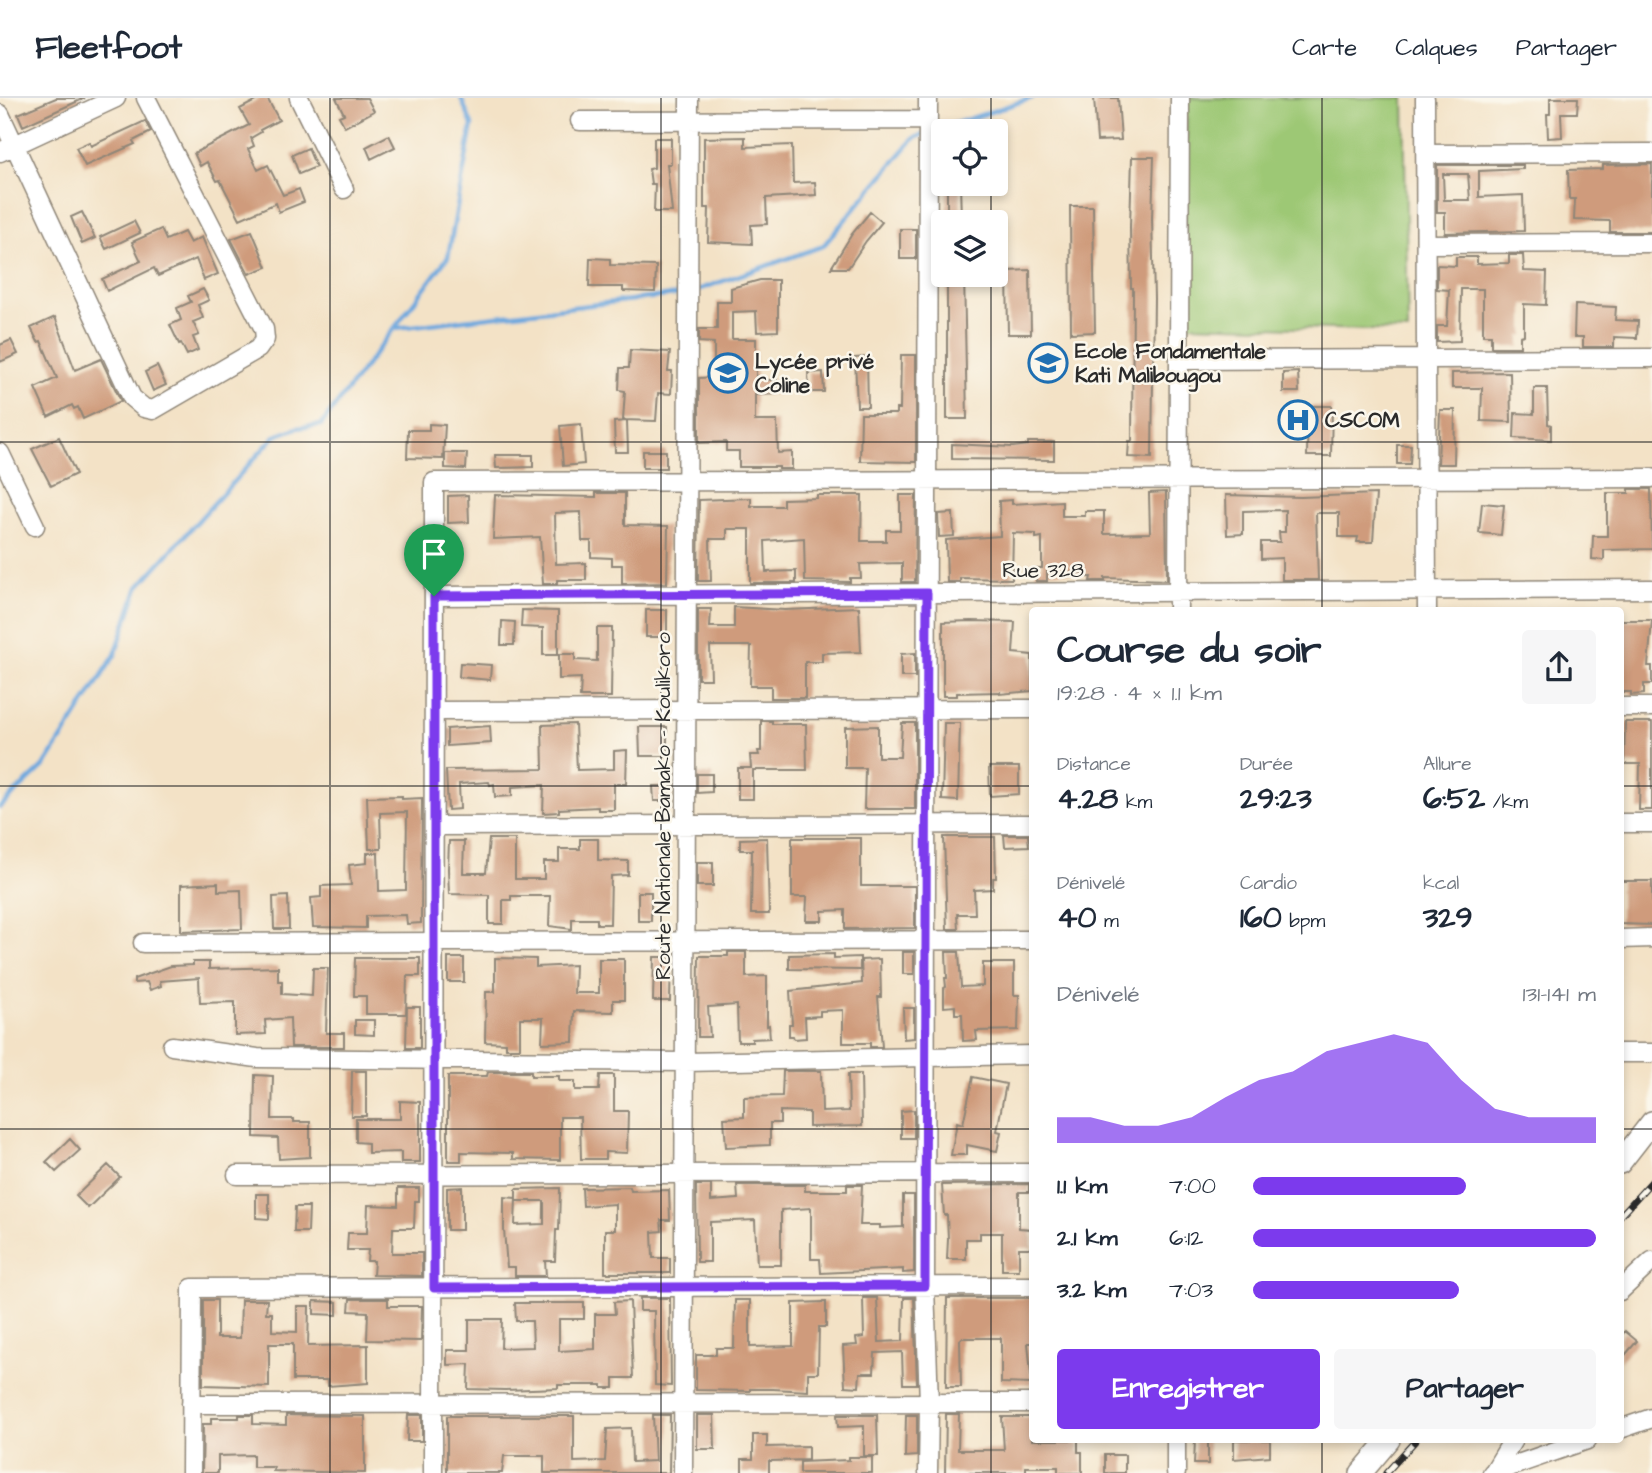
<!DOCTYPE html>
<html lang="fr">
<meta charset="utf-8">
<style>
:root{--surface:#fff;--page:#f6f6f7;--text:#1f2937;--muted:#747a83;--line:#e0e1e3;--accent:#7c3aed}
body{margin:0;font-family:"Architects Daughter",sans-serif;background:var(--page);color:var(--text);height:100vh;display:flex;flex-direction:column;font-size:26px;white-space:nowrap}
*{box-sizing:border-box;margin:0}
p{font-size:23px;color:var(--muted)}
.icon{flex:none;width:38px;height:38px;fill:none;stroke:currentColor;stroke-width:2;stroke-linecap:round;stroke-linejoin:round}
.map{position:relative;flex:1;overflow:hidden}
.panel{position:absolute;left:1029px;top:509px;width:595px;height:836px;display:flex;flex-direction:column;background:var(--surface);border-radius:7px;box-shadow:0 4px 10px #0003}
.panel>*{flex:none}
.buttons{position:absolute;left:931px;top:21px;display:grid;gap:14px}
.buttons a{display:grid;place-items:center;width:77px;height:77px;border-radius:7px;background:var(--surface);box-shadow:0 4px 10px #0003;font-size:35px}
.pin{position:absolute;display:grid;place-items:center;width:60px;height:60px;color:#fff;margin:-72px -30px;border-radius:50% 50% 50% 0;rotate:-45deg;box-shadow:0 0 7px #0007}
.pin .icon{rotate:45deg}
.round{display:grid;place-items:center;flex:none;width:74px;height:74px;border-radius:7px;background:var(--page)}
.overview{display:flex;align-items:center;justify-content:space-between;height:119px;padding:0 28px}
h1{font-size:38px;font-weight:700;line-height:52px}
.metrics{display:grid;grid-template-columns:repeat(3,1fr);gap:10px;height:119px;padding:7px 28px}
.metrics div{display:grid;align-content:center}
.metrics b{font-size:30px;font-weight:700}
.metrics small{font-size:19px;font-weight:400}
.metrics p{font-size:19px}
.chart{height:196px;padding:14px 28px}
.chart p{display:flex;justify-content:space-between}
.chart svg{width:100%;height:126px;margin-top:7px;fill:var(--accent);opacity:.7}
.cta{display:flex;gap:14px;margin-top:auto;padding:14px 28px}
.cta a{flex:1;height:80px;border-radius:7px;background:var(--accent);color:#fff;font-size:28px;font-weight:700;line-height:80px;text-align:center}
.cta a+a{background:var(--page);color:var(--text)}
ul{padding:0 28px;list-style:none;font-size:23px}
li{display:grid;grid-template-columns:112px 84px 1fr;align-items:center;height:52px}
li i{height:18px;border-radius:9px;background:var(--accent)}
header{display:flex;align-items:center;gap:42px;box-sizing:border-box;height:98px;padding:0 35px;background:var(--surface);border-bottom:2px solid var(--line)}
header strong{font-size:33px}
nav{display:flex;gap:38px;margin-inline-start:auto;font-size:24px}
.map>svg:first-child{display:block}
.green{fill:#9dc874;stroke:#647a50;stroke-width:2}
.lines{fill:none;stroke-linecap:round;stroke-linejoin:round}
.stream{stroke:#6ea8de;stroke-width:4.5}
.building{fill:#cf9b7c;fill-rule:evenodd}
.minor-casing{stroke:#8f8678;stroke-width:21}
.tertiary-casing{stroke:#8f8678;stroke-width:24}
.minor{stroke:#fff;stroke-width:18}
.tertiary{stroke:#fff;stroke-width:21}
.rail-casing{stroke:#2b2b2b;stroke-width:7}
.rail{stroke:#fbf7ec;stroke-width:4.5;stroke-dasharray:13;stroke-linecap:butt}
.route-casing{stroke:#fff;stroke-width:14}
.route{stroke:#7c3aed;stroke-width:9}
.grid{fill:none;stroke:#2b2b2b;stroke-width:2;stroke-opacity:0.55}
.labels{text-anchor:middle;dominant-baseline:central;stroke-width:5;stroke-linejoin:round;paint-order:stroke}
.poi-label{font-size:21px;font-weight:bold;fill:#2b2b2b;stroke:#fbf7ec;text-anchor:start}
.street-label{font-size:21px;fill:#2b2b2b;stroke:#fbf7ec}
</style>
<header>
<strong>Fleetfoot</strong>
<nav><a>Carte</a><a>Calques</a><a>Partager</a></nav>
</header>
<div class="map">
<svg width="1652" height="1375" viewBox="0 0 1652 1375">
<rect width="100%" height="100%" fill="#fbf7ec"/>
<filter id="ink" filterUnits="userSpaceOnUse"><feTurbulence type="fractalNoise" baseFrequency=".0143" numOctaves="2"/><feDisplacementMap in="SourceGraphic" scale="14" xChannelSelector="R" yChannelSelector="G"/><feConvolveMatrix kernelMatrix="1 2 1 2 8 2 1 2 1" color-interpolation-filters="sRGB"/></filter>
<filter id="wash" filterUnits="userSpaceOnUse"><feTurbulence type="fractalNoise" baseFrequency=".00686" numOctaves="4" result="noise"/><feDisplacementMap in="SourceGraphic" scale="28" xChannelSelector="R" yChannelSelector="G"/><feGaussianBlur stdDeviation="1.57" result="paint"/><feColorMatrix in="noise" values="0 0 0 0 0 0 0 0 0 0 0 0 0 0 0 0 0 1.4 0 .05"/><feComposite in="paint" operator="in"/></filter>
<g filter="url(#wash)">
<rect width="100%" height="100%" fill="#f3e2c6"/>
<path class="green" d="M1187,0H1404L1408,233L1184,227Z"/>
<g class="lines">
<path class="stream" d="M933,33L1032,0
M692,194L823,148L914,40L925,36
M396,230L683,196
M0,709L45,667L115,557L138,489L275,338L297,330L321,327L448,159L472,27L461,0"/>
</g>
<g id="blocks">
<path class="building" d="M56,0H85L23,28L18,16Z
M261,0H267L279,22L260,32L261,34L251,40L254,48L248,51L258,72L268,67L283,97L299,91L304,104L279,114L276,105L240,121L220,82L217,83L207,64L200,68L194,55L249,27L240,11Z
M336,0H367L374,13L345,29L339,18L344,16Z
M1094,0H1118L1121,42L1097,43Z
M1550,0H1578L1577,15H1561L1562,39L1548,40L1547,16H1550Z
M145,23L151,34L133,43L135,46L85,68L76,50L89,44L91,48Z
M389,37L395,49L371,61L366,49Z
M745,39V49L792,47L793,85L815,84L816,97L766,100L767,126L751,127L752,146L708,144L709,110H704V40Z
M654,40H671V66H667L672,114H654L655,86H651L649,71L654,70Z
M308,50L316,69L299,76L292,57Z
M1132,59H1154L1152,120L1154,200L1152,360L1128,359L1129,343H1132L1133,190H1131L1130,129Z
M1652,66V134H1610V123L1574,122L1575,101H1569L1568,72L1603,71V67Z
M1437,67H1523V71L1479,73V99L1523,97L1524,133L1445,135V114H1437ZM1443,76H1468L1470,102H1444Z
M947,86H960L961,120H947Z
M1070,108H1093L1095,234L1071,235Z
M82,114L95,140L82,146L71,119Z
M870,114L882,124L866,143L848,170H831L852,136Z
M134,123L140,135L106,151L100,139Z
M161,131L166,142L184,134L190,145L202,139L218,176L204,182L196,161L158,178L154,170L107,193L102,181L141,163L132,144Z
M900,131H916V161H900Z
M252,133L267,169L249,176L231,141Z
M1509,157H1523L1524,173L1547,174L1546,207L1524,206V237L1520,238V249H1491V237H1483V191H1461L1460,243L1437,244V228H1447L1449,192L1437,191V167L1456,168V159H1477V166L1509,165Z
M590,160L610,161V167L656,168L655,194L623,193V189H589Z
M1030,172L1031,236H1008L1007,173Z
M947,177H964L967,321H947Z
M760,182H778V233L757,234L756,213L732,214V241H756V282H777L778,296L755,297V323H777L778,355L792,354V371H779V369H739V353H726V344L699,345V280L714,279V245L699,244V231H717V204H731V190Z
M203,191L209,202L198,207L203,220L193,224L199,237L193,239L198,252L187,257L181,245L179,246L170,227L181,222L177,210L191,204L188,198Z
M1575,207L1616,209L1615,222L1638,223L1637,240L1614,239V249H1583V239H1574Z
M55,219L75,272L101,261L121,303L83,321L78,309L74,311L72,307L48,319L35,290L57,280L41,243L38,244L31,230Z
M11,242L18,256L0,264V247Z
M630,252L670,254L668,273H672L671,296L658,295L656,323L623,322L625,293L619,292L620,270H629Z
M901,257H916V364L860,363L861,316H896V311H900Z
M867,259L868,309H857L855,260Z
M157,268L166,287L153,293L145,274Z
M823,274L824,294H809L808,275Z
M1298,274L1299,294H1283V275Z
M1510,274L1511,324L1481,323L1482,290H1452V275Z
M1534,290H1547L1548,326L1551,327V342L1514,340L1515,315L1534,316Z
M1308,308H1332L1331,358H1307Z
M1440,312H1455L1454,366H1438Z
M627,323L628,354H615L614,324Z
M429,326L445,327L443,361L407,360L408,332H429Z
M581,326L584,366L563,368L560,328Z
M59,339L76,376L51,388L32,351Z
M1028,344H1054V362L952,361V346L1013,349L1028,347Z
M1397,347H1411L1410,366H1397Z
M643,353H666V370H643Z
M445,355H467L466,371L445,370Z
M495,357H533V369L496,370Z
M1629,391H1651L1652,451L1604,452V462L1592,461L1593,438H1607V395H1629Z
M1166,394L1167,482L1105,480V483H1090L1091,479H1086V475L1047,474V483H1036L1035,470H1042V439L1036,440V436L1013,435L1012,481L960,480V484H947L946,442L1000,438L999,403L1012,402V406L1062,403V418H1085V413H1104V436L1150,435L1149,395Z
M596,395H625V427L668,428L667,485L622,486V467H612V460L591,459V443H582L581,414L555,415L556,466L586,465V482H557V486H543L540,439L493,441L495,397L596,399Z
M1376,396L1373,444H1357L1358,439H1339V415H1316L1318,482H1282V460L1261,461V444H1280L1279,434H1285V412L1243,413V436L1227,437L1226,397L1301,399Z
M468,397L469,424L448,425V398Z
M817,397H862L861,443H886V432H900V397H916L915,484H902V465L860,466L861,480H850V484L805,483L804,440L765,443L766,474L796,473V485H750V431H727V441H710L711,483H698L699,402L751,400V408H783V401L817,400Z
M1482,405L1504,407L1501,437L1479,435Z
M953,415L954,438L939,439L938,416Z
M734,509L785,512L859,509L861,554L822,555V564H805V600H771V588H750L751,548H710L711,581H698V511H711L710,529H734Z
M522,512L558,513V557H543V530L521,529Z
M646,512H667V539H646Z
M1620,522H1652L1648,568H1652V586H1644V596L1631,597V594H1620Z
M502,523L515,524L514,547H501Z
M971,523L1015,524L1013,555L1032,557V593L1000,596V594L957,595V598H943V524Z
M597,530H612L611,599H580L581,580L559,581V556H575V562L597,563Z
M915,555V579H901V556Z
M460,565L491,567L490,582L459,579Z
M761,623H772V626H806L807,672H753V701H738V670H751L750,657H759L758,653H761Z
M1625,624H1652V712H1639L1640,666H1624Z
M902,625H915V711H864L865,670H845V629L878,628V659H900Z
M944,625H960L958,703L942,702Z
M575,626L577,672L614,671V653L627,652L626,686H614V712H598V709L559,711V714L543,715L544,687L512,689V698L495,699L494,686L490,687L489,684L459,686L460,711L448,712L446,672L543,671L542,627Z
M490,628L491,645L447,648V631Z
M639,629H667V658H640Z
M989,669H1019V696L990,698Z
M697,676H712V694L697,695Z
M653,688H670L671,703H654Z
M402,698V701L422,700L421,825L407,826L406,817L366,818V830L313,829L311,800L321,799V788L351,787L349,767L367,765V755H378L379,793L406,792L407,714L380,715L381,751H369L367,699Z
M1004,737H1028L1029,748L1005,749Z
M944,739H995L996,780H993V791L974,792L975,816H957L958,831H947Z
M767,740L769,816H751L752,752H740V741Z
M792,740H861V788H915V830L845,831V812L822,813V823H806L807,799H792Z
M489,741H515V781H544V764H559V751H580V741H598V762L628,763V777L611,778L610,826H597V821H572V831L549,828L550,798H511V802H503V826H489V797L449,796L448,771L449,743H464L463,775H486Z
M697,764H713V788H697Z
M1620,783H1652V827L1620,826Z
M218,785V793L241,792L242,831L181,833V787Z
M638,794H651V823H638Z
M288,798L289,831H274L273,799Z
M728,854H746V879L767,878V928L769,927L770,940L752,941V944H738L737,907L708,909L710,939H698L699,858H728Z
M903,854H914V876H903Z
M946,854H959L961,889L983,888V865H1014V897H1019L1018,932L976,933L977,942L963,943L962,916H955V908L944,909V890L946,889L945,880H947Z
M834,856V860L860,859V872L789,871V857Z
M654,859H671L670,903H653Z
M355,860H420V878H407L406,916H366V898H354Z
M448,860H464V884H448Z
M495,860L536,861V869L575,867L574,895H599V861H624V902H613V914L574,913L573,944L542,945L543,920H520V950H506V945L485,944L486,894H495Z
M880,861L881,899H878L882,949H870V945H843V912L820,913V918L805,919L806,940L794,941L793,938H789V926H792L790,893L862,885L861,862Z
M193,864H209V871L278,869V883H282V896L312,898L313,870H328L326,935H344V949H291L290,920L265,922L266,936L235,937V904L200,905L199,880L160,883L161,888L150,892L147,884L134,885V881L145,877L171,868L193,867Z
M407,909H420V950H406Z
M903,910H914V940L904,941Z
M355,922H374V937L355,936Z
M352,973H366V1018H351Z
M783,973H821L822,1014L849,1013L848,976H861L862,1028L809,1029V1014L780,1013V1025H770V1047L726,1049L724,1020L744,1019V999L782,998Z
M488,974H531V978H559V983H575V992H599L600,977H614V1013H628L627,1055L605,1054V1061H581L580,1019H560V1062L513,1061V1055L461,1054V1063H448V978H487Z
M255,977L273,978L272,1021H294V1024H310V1059L279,1061L278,1040L254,1039Z
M973,979L1006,986L997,1033L1001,1034L997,1053L967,1047V1057H951L957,1024L963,1026Z
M400,1003L420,1004V1064H401V1054L368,1055V1045L356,1044V1021H400Z
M914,1012V1040H901V1013Z
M70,1041L80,1052L56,1074L46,1064Z
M108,1067L120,1079L88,1110L76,1098Z
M1029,1086V1094H1019V1130L1032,1131V1150H1019V1172H1002V1135H980V1141H966V1161H947L948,1141L947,1117H944L942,1087Z
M696,1087H711V1103L738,1101L737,1087H805V1093H847V1087H862L860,1127H880V1130L903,1129V1097H914V1174L903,1175V1171L821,1175L820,1161H811V1110L781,1112V1167H757L755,1122L710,1124V1164H697Z
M462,1089V1132H447V1090Z
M630,1089L631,1093L669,1092L670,1122H661L662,1133L652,1134L653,1160H670V1175H605V1132H615V1106L583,1108L582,1090Z
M398,1090H419V1103H415L414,1130H393L392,1155H422V1178L373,1177L374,1163H367L368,1152H347L348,1135H367L368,1107L398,1108Z
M560,1090L559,1132H556L555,1163H545L546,1178H515V1169H507L504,1132V1099L516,1100L515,1127L544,1126V1103H516V1091Z
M256,1096H269V1121L256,1120Z
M295,1109H309L308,1134H294Z
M640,1200H670L671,1288L655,1287L654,1213H640Z
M863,1200H877L879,1244L903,1243L904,1200H914L917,1286H903L902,1254L875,1255L874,1275H860L859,1289L845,1288L843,1248L857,1247L856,1240L864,1239Z
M947,1200H1032V1245H1028L1032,1286L1001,1285V1240H962L960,1242L961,1289H946Z
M350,1201H388V1208H422L421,1243L367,1242L368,1214L349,1213Z
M203,1202H217V1240H240L241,1202H267L266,1215H272V1233L297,1234V1208H309L308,1248L368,1247V1285L328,1288V1282H293V1246H269V1289L203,1287Z
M735,1202H750V1249L793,1248V1205L826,1204V1229H819L818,1275H808V1293L773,1291H750V1293L696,1292V1257H716V1250H734Z
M314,1203L337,1204V1217L314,1216Z
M630,1203L633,1280H614V1290H602V1287H558V1290L505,1292L468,1291L469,1266L447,1267V1252H469V1221H502L501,1250L533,1249L532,1223H516L515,1205H584V1221H559V1253L595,1251V1216H615L614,1204Z
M1625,1233L1637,1243L1620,1263V1239Z
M946,1316H959L958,1352H1004L1002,1319H1032V1342H1078V1354H1082V1375H1058V1369H1026V1375H945Z
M239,1317H253V1326L286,1327V1317L365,1318V1375L273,1373L274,1369H253V1357L218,1358V1375H202L203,1326H211V1320H239Z
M408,1317H422V1343H407Z
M653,1317H670L669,1375H544V1358H504L502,1375H447V1318H574V1364L605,1363L607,1331L631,1330L632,1364L655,1363Z
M697,1317H714L715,1351H697Z
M837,1317H877L878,1358H864V1328L838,1329Z
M906,1317H917V1358L905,1359Z
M753,1337H767V1349L808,1348V1362L769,1363V1375H742V1361H753Z
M1195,1342H1208V1366H1194Z
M1234,1342H1270V1358L1234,1361Z
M1105,1357H1125V1375H1105Z
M849,1359H872V1375H800V1364L849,1362Z"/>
</g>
</g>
<g filter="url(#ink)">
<use href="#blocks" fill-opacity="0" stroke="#8f8678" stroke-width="2"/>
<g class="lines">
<g class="minor-casing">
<path id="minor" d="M299,0L344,91
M928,0L925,1188L929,1305L928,1375
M1425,0L1427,513
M0,16L132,300L144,310L153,312L258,251L265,241L264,231L146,0
M580,23L928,22
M0,54L116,0
M1426,56L1652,55
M1426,146L1652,145
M1179,262L1652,260
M0,355L35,428
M434,498L1652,491
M1178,513L1180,0
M1620,609H1652
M434,613L1032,611
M1620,725H1652
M434,728L1032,726
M1620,841L1652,840
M143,845L1032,842
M172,948L257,960L685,964L1032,957
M1620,955H1652
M237,1077L1032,1075
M1620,1193L1652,1163
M191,1306L1032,1305
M1620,1331L1652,1320
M191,1375L192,1190L1032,1188
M433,1375L434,384L1652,380
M683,1375L689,0
M1176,1375V1342
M1492,1375L1587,1342
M1493,1375L1513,1342"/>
</g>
<g class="tertiary-casing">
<path id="tertiary" d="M1620,1065L1652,1024
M1361,1375L1389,1342"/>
</g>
<use href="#minor" class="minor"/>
<use href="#tertiary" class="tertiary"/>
<g class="rail-casing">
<path id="rail" d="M1620,1118L1652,1083
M1386,1375L1416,1342"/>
</g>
<use href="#rail" class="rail"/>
</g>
</g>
<g class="lines" filter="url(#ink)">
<g class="route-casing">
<path id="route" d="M927,495L925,1188L434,1190V498Z"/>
</g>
<use href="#route" class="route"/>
</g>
<path class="grid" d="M330,0V1375M661,0V1375M991,0V33M1322,0V513M991,86V124M991,177V1375M0,344H1652M0,688H1032M1620,688H1652M0,1031H1032M1620,1031H1652M1322,1342V1375"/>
<defs>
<g id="school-ring" transform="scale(2.0125)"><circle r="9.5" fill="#fbf7ec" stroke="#1f6fb2" stroke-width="1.5"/><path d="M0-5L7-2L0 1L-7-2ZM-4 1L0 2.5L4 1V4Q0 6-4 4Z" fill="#1f6fb2"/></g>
<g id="hospital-ring" transform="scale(2.0125)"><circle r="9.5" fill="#fbf7ec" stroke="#1f6fb2" stroke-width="1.5"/><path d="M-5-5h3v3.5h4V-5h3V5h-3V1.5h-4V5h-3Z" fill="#1f6fb2"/></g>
</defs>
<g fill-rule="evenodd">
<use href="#school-ring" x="1048" y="265"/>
<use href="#school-ring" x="728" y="275"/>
<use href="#hospital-ring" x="1298" y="322"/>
</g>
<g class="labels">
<g class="poi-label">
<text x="1075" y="253">Ecole Fondamentale<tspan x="1075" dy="24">Kati Malibougou</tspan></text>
<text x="755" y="263">Lycée privé<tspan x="755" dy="24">Coline</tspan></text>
<text x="1325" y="322">CSCOM</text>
</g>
<g class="street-label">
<text x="1043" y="472">Rue 328</text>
<text transform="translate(663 708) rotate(-90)">Route Nationale Bamako - Koulikoro</text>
</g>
</g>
</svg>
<div class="buttons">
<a><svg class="icon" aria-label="locate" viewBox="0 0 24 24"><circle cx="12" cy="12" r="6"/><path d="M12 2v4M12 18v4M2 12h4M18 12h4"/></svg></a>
<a><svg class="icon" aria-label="layers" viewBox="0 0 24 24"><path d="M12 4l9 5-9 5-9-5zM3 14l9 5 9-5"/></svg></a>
</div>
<div class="pin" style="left:434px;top:498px;background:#1e9e55"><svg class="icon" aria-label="arrive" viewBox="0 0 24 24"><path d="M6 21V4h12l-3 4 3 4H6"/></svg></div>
<section class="panel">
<div class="overview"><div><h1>Course du soir</h1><p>19:28 · 4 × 1.1 km</p></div><a class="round"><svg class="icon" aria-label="share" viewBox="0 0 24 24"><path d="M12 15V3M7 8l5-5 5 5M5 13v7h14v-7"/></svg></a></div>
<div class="metrics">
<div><p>Distance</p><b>4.28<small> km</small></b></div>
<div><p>Durée</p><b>29:23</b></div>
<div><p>Allure</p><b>6:52<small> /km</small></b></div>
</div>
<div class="metrics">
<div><p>Dénivelé</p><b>40<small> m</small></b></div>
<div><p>Cardio</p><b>160<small> bpm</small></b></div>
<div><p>kcal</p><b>329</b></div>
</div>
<div class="chart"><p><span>Dénivelé</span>131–141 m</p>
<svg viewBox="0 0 160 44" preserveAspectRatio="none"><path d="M0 44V35L10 35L20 38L30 38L40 35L50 28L60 22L70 19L80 12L90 9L100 6L110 9L120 22L130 32L140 35L150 35L160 35V44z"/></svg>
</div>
<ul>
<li><b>1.1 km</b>7:00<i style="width:62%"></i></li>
<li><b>2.1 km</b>6:12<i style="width:100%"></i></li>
<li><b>3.2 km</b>7:03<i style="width:60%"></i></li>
</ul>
<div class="cta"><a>Enregistrer</a><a>Partager</a></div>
</section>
</div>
